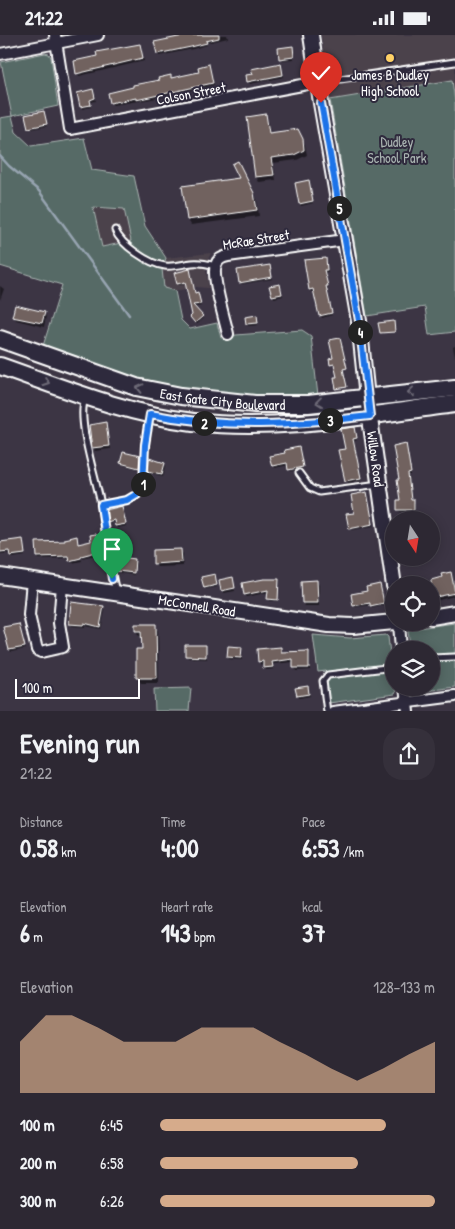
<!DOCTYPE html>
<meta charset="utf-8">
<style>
:root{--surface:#2d2833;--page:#35303b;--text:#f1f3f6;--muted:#a7a6ac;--line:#48444e;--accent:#d6ab8b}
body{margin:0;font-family:"Patrick Hand",sans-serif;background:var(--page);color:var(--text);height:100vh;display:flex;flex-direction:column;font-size:19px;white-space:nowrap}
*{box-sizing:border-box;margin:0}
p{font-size:16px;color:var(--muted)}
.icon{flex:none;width:28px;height:28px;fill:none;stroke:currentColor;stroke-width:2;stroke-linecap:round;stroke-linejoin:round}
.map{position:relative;height:676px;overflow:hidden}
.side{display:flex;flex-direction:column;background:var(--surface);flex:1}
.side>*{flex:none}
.needle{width:32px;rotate:168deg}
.tools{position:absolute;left:385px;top:476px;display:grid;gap:10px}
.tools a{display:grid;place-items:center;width:55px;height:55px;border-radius:50%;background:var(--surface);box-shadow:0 2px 12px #0003,0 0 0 1px var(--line);font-size:25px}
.scale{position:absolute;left:15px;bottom:12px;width:125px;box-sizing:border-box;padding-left:5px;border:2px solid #fff;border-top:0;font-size:14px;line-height:18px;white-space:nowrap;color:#fff;-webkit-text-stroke:4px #2f2a3d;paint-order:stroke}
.pin{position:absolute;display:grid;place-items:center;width:42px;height:42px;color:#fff;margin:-51px -21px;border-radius:50% 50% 50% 0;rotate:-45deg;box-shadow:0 0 5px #0007}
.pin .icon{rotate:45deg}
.km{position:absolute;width:25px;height:25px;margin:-12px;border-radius:50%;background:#222;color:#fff;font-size:14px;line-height:25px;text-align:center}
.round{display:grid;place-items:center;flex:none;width:52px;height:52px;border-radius:20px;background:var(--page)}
.summary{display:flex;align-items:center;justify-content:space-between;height:85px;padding:0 20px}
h1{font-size:28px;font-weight:700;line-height:38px}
.figures{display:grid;grid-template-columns:repeat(3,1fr);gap:8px;height:85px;padding:5px 20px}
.figures div{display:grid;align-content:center}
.figures b{font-size:25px;font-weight:700}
.figures small{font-size:14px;font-weight:400}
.figures p{font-size:14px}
.chart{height:140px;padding:10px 20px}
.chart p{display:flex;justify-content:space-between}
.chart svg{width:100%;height:90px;margin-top:5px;fill:var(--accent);opacity:.7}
ul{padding:0 20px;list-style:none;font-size:16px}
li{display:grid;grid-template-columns:80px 60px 1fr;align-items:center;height:38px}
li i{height:12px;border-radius:6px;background:var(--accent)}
.status{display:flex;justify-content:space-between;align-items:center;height:35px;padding:0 25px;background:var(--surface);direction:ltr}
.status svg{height:14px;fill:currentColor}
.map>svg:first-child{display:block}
.built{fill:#4c424c}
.green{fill:#566b66;stroke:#aab5b2;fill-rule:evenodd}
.shadow{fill:#0007}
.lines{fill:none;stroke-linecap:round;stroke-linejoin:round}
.stream{stroke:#97a4b1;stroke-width:2.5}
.building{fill:#71625f;stroke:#fff}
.lane-casing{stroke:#fff;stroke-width:9}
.street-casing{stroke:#fff;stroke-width:14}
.secondary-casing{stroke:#fff;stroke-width:18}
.primary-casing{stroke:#fff;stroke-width:20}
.lane{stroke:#2f2a3d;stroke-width:5}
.street{stroke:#2f2a3d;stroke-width:10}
.secondary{stroke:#2f2a3d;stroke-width:14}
.primary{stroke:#2f2a3d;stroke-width:16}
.oneway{stroke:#6d6a77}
.route-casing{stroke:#fff;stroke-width:10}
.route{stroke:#1a73e8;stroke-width:6}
.poi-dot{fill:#ffd166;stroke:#2f2a3d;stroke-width:2}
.labels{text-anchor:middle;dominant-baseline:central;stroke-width:4;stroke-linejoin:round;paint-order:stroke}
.poi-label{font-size:14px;fill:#fff;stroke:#2f2a3d}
.street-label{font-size:14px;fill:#fff;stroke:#2f2a3d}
.park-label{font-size:14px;fill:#aab5b2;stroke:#2f2a3d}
</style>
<div class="status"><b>21:22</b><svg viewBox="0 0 49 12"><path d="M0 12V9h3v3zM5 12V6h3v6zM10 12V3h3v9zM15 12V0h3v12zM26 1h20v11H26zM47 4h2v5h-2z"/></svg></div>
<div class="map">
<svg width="455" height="677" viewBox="0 0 455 677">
<rect width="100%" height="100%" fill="#3c3544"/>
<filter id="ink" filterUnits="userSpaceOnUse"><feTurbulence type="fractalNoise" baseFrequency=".02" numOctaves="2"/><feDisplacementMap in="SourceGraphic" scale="10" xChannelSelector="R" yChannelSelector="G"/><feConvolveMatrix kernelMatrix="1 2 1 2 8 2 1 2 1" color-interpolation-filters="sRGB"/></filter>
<g filter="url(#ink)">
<path class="built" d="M321,0H455V67L451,45L330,65Z
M93,172L124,173L132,205L102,212Z
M211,218L208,224L206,234L209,253L196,252L175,256L164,253L162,234L166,223Z"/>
<path class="green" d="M45,18L49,19L51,22L58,71L12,81L16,97L31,111L84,103L92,135L134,141L145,191L166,223L162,234L164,253L175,256L181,285L190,294L217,288L221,303L236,300L302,295L311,301L318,361L282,364L182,354L132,344L43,311L62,250L0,231V83L12,81L1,27ZM93,172L124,174L131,206L102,212Z
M452,45L455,67V297L429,300L425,272L367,281L330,65Z
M455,588V652L417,657L415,653L431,652V615H411L408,597L410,594Z
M313,600L350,603L386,600L388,602L394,652L395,653L396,657L395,659L329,668L326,636L318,637Z
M191,653L189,676H155L154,654Z"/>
<path class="shadow" d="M193,0H227L228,3L206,8L207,10L193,14L159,21L155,8Z
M140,11L144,26L79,41L78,38Z
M293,15L294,24L282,25L280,23Z
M209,31L214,50L164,62L113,70L111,68L110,59L160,46L170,41L172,44L200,38Z
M281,31L284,42L250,49L249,47L248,41Z
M93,56L96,66L90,67L91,72L82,74L81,71Z
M44,77L47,91L31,94L29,92Z
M265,81L268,86L270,99L297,95L305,110L307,120L297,125L273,128L276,145L259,147L256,142L248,83Z
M240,133L257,165L259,181L191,190L188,185L184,152L241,144Z
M309,149L313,168L301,171L300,168Z
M325,224L328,237H325L328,253H326L332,280L322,283L315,256L311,257L310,254Z
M270,233L272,244L242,249L241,247Z
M190,236L195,259L199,260L201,271L193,272L203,284L197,289L193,284L194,280L187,249L179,250L178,248Z
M279,250L283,261L274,263L271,252Z
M0,251L4,254L0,265Z
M44,278L46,281L44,292L16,285L14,281Z
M256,281L258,290L248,291L246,283Z
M455,311V322L453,312Z
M105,389L107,392L110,414L95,416L93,412Z
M355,396L357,405L354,406L361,445L348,448L347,415Z
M406,410L411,441H409L411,466L415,468V477H400L398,475L401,466Z
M298,414L303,434L291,436L289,430L274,433L271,422Z
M139,422L140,434L123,430L122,428Z
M164,429L166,431L163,441L151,438L149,435Z
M366,458L373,491L352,495L350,493L356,479Z
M122,472L126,491L117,493L115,487L110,488L109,486Z
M96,500L100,519L81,523L82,526L72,528L70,523L39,524L38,522L37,509L67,507L77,505L78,510L92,507Z
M0,504L2,508L22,505L25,521L12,523L11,518L0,519Z
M180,515L183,519V531L157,532L155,528Z
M134,525L136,528L134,540L120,538L119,536Z
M452,541L453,547H455V561L431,567V550H407L406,548L416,546L417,549Z
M215,543L217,552L206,554L205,552Z
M220,546H233L235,556L224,558Z
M278,546V566H270L269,557L247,562L245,559Z
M317,547L319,550V571H305L303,568Z
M380,553L384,570L373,573L371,570L355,572L354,570Z
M103,572L105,575L101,594L85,591V592L72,591L70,588Z
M155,590L158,596L159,648H141L138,643L143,615V601H139L136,596V591Z
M20,592L25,614L11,617L10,615Z
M186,611L206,612L207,624L188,623Z
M241,613L242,625L229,624L228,622Z
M280,613L282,618L308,617L310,620V635L296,636L294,627L273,629L274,634L266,635L264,629L261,630L259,626Z
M307,652L310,661L299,663L298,660Z"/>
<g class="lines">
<path class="stream" d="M0,121L9,131L39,156L129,280"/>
</g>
<path class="building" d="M188,0H219V3L206,6L207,8L191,12L157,19L154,7Z
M140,9L143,23L76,39L74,26L97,21L96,17Z
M293,11L294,22L279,24L278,13Z
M281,28L283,40L247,47L246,40L253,39L251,34Z
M209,29L213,48L136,65V63L110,68L108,58L133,52V50L159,45L158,43L171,40V43L199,37L198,32Z
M93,54L95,63L90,65L91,70L80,72L77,58Z
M44,76L47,89L28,93L25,80Z
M266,79L269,98L298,94L303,104L304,115L294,120L271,123L274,140L255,142L247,82Z
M238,126L254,158L257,175L187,185L182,151L239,143L232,129Z
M309,145L313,166L299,169L295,148Z
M326,223L327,235H324L328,251H326L332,278L319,281L313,254L309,255L304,225Z
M270,230L272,242L239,248L237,235Z
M190,234L195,258L198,257L201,269L193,270L203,281L195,288L190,282L192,280L185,247L177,249L174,238Z
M280,249L282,259L272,261L269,251Z
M15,270L45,277L42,288L12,282Z
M257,280L258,288L246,289L245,282Z
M394,286L395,297L380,298L378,288Z
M340,303L347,333L343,334L347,352L336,354L334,342H337L334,329L330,330L329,324L333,323L329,305Z
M106,387L109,411L92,413L89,390Z
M355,392L357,403L353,404L361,443L345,446L338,415L345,414L341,394Z
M406,408L411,438L408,439L411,465H414V475H397V465H400L397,445H399L393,411Z
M299,412L303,432L288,435L287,428L272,431L269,421L285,418L284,415Z
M123,417L140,421L139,433L120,428Z
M149,423L165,428L162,439L148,436Z
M367,457L373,489L349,494L346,479L354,478L351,460Z
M122,471L126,489L115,491L114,485L107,487L106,475Z
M96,499L100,516L81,521V523L69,526L68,521L37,522L36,507L65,506V504L77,501L78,509L91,506L90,500Z
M23,504L25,519L10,521L9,516L0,517V507Z
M181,514L182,527L153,529V515Z
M119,522L135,524L134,538L117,536Z
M451,537L455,558L431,563V545L442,542L441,539Z
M215,539L217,550L204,553L201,542Z
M233,542L235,553L221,556L219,545Z
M264,544H279L278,565L267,564L268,555L244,560L242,548Z
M317,545L318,568H302L301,546Z
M380,549L384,568L370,571V568L353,571L351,559L367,556L366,552Z
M71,567L104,571L100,592L84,588L83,590L69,589Z
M19,589L25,612L9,615L3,592Z
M135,589H156L157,643H136V614H142L141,596H135Z
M185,610H206V622L185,621Z
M228,611L242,612L241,623L227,622Z
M281,612V617L309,616V633H293V624L272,627L273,632L263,633V626L258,627L257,614Z
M308,651L309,659L297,661L295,653Z"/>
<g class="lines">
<g class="lane-casing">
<path id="lane" d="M320,47L455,27
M115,195C121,210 149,229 165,231C174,232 183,229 192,228C200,227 208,229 215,231
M85,364C76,385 97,446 101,470C104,499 109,529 116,557
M299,438L310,453L319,457L379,449
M101,470L127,465L137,459L143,450L145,409L149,381
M431,623L455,622
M327,677L323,646L328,640L394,632"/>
</g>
<g class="street-casing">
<path id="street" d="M55,0L70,94L318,47
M0,19L98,0
M228,299C225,285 211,241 216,230C218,224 222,222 228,221L345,205
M32,545L29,580L37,615L41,617L63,612L59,588L62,550
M399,588L401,615
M405,652L408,677
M333,677L455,661"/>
</g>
<g class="secondary-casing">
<path id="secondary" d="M311,0L321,68L359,286L367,363L394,551
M0,541L329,590L353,591L394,587
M431,582L455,578"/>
</g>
<g class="primary-casing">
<g id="primary">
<path id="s1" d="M0,304L136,352L181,361L255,369H308L455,353"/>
<path d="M0,331C63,353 126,379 193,387C281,397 368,380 455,369"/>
</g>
</g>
<use href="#lane" class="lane"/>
<use href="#street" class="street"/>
<use href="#secondary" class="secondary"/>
<use href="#primary" class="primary"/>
</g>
<defs><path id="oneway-chevron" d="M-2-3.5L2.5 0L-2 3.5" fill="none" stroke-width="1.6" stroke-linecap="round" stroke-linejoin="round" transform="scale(1.25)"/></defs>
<g class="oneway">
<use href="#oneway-chevron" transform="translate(46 347) rotate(20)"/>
<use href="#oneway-chevron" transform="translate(140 353) rotate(-167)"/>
<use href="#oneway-chevron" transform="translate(411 357) rotate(174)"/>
<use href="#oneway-chevron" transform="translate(319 367) rotate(173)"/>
</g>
</g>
<g class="lines" filter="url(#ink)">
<g class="route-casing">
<path id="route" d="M112,544L101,470L127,465L137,459L143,450L145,410L150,379C225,394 294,390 370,381L359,286L321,68"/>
</g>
<use href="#route" class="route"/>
</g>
<circle class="poi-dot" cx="390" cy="23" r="5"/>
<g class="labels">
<g class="poi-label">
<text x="390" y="39">James B Dudley<tspan x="390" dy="16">High School</tspan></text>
</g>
<g class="street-label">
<text transform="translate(191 58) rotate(-11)">Colson Street</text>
<text transform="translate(256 204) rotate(-9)">McRae Street</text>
<text stroke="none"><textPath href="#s1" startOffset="232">East Gate City Boulevard</textPath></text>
<text transform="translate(376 424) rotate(82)">Willow Road</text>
<text transform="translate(197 570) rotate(9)">McConnell Road</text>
</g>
<g class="park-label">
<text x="397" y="106">Dudley<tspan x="397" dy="16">School Park</tspan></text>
</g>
</g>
</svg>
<div class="tools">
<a><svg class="needle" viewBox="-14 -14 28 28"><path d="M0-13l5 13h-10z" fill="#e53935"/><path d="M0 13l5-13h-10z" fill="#a7a6ac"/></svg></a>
<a><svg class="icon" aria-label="locate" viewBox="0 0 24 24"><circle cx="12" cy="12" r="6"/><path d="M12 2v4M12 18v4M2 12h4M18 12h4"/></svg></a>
<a><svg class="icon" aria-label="layers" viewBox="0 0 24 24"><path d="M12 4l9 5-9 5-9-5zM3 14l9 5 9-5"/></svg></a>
</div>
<div class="scale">100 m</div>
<div class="pin" style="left:112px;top:544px;background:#1e9e55"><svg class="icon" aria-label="arrive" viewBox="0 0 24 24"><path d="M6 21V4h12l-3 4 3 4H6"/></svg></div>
<div class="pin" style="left:321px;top:68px;background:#d93025"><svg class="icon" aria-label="check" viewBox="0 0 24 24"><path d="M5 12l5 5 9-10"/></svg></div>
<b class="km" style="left:143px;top:449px">1</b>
<b class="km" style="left:204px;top:388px">2</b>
<b class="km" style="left:330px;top:385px">3</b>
<b class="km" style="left:360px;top:297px">4</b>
<b class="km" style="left:339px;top:173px">5</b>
</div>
<section class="side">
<div class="summary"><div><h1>Evening run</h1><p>21:22</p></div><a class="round"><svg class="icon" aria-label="share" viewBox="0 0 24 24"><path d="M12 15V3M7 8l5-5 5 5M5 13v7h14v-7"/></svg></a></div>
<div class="figures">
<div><p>Distance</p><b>0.58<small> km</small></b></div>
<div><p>Time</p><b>4:00</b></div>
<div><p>Pace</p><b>6:53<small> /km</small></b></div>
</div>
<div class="figures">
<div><p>Elevation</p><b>6<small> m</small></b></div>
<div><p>Heart rate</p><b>143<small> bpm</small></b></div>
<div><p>kcal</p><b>37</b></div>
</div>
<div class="chart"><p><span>Elevation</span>128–133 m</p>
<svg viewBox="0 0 160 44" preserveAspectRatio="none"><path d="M0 44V19L10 6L20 6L30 12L40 19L50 19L60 19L70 12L80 12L90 12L100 19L110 25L120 32L130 38L140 32L150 25L160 19V44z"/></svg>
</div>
<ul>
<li><b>100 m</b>6:45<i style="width:82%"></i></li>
<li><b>200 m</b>6:58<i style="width:72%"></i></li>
<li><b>300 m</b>6:26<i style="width:100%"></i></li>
</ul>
</section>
